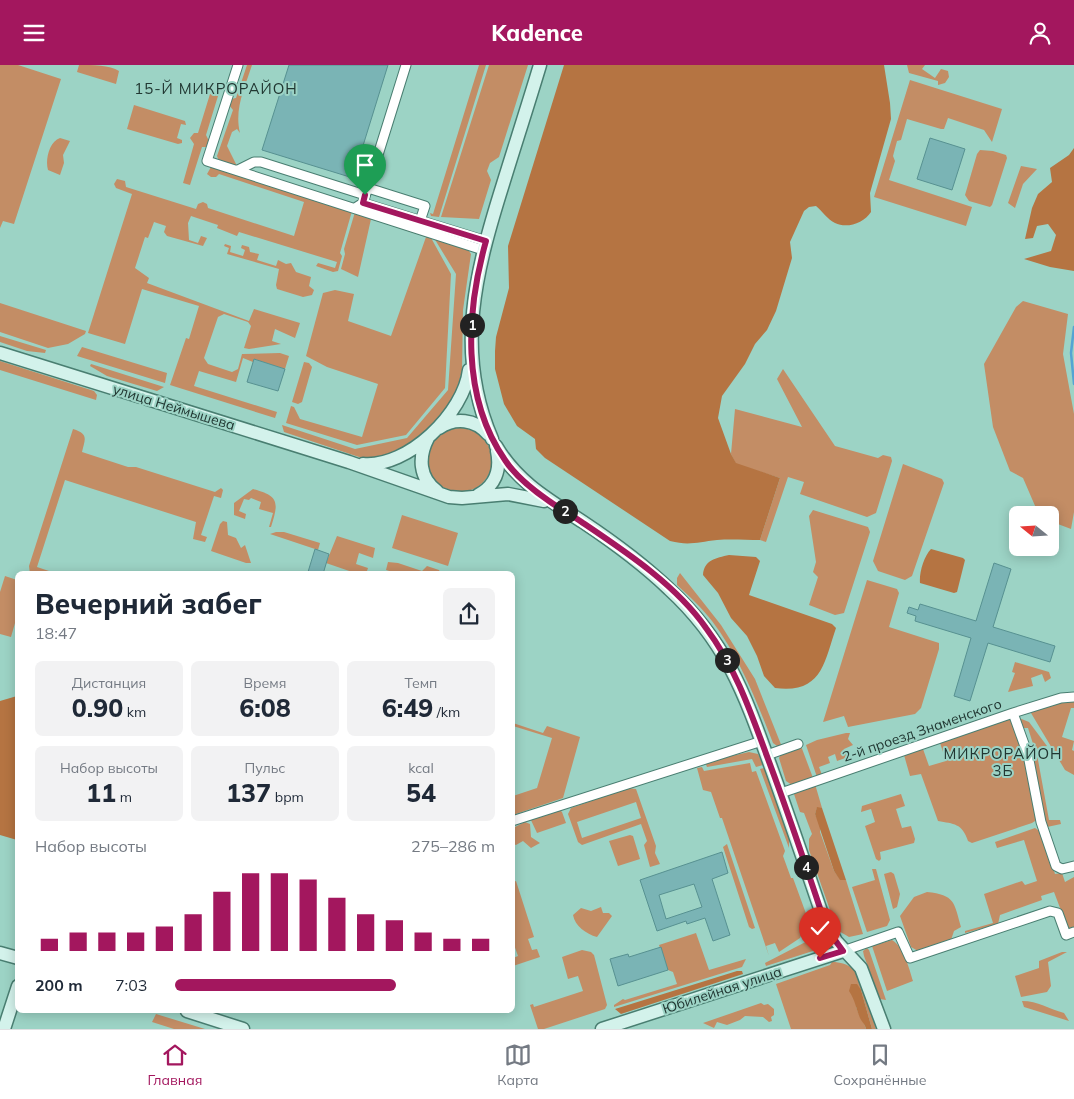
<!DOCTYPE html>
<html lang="ru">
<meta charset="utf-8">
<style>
:root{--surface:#fff;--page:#f2f2f3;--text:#1f2937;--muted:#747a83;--line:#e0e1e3;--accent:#a3175e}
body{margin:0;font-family:Mulish,sans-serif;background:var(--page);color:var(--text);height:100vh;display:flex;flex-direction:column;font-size:19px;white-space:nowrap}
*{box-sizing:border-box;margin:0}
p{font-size:16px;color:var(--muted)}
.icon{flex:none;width:28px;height:28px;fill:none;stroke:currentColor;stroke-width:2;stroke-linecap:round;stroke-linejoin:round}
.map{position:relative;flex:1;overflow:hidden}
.side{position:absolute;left:15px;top:506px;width:500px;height:442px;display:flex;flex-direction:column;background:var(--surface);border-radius:8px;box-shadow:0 2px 12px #0003}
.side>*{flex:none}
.needle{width:32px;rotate:288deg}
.fabs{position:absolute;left:1009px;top:441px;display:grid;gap:10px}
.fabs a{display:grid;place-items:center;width:50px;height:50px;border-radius:8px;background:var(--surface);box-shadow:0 2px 12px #0003;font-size:25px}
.pin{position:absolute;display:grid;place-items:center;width:42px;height:42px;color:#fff;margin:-51px -21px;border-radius:50% 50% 50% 0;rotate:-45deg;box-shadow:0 0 5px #0007}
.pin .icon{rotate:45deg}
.km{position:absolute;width:25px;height:25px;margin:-12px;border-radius:50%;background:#222;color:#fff;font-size:14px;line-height:25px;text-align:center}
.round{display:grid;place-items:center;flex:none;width:52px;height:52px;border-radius:8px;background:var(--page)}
.headline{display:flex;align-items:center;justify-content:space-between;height:85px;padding:0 20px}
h1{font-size:28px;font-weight:800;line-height:38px}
.figures{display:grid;grid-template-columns:repeat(3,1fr);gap:8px;height:85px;padding:5px 20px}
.figures div{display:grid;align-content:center;border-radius:8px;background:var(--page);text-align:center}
.figures b{font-size:25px;font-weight:800}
.figures small{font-size:14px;font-weight:400}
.figures p{font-size:14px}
.chart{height:140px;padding:10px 20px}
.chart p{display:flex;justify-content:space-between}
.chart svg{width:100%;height:90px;margin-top:5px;stroke:var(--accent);stroke-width:6}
ul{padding:0 20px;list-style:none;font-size:16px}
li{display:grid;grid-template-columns:80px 60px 1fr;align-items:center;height:38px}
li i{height:12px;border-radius:6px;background:var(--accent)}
header{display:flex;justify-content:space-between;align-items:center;height:65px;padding:0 20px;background:var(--accent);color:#fff;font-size:22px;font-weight:800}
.menu{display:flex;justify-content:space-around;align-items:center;height:70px;border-top:1px solid var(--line);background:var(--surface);font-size:14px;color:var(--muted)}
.menu a{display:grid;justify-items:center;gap:2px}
.menu .on{color:var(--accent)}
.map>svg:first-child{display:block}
.green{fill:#c38d65;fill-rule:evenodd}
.forest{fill:#b57442}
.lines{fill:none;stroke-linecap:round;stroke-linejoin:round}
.stream{stroke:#54a4d3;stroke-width:2.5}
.building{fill:#7ab4b5;stroke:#579191;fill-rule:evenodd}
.street-casing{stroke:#497e71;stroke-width:11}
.secondary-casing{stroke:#497e71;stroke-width:15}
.street{stroke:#fff;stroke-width:9}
.secondary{stroke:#d3f2eb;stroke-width:12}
.route-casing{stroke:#fff;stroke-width:10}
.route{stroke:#a3175e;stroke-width:6}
.labels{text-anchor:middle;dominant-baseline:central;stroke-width:4;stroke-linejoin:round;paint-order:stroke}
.street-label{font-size:14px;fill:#213732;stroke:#9cd3c5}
.neighbourhood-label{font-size:15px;letter-spacing:1px;fill:#213732;stroke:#9cd3c5}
</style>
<header><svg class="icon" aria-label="menu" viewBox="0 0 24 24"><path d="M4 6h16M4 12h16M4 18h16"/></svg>Kadence<svg class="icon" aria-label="person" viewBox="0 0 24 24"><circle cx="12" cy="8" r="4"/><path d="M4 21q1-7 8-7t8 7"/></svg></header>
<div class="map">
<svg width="1074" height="964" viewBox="0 0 1074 964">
<rect width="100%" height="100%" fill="#9cd3c5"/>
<path class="green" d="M0,0H18L61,14L14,159L3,156L0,163Z
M79,0C92,0 110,0 119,6L116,19L77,7Z
M247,0H252C245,22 234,44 240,68L237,64L232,67L227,81L237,101L219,96L217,91L233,45L229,40L231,34L236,33Z
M479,0H486L439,152L431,151L430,148L433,149Z
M489,0H528L499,92L490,98L487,106L491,115L479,154L441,152Z
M907,0H925L922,4L935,13L941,4L948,6L949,12L945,18L938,20V16L909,8Z
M910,15L1002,44L992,77L984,65L948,53L944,64H941L907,54L901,75L897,76L893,91L895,96L889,115L972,142L966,161L874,132Z
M210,29L218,31L206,70L209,76L206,82H202L190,120L183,118L194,79L190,73L194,68H198Z
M134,40L185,56L186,60L181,59L177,73L182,75V78L178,79L127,64Z
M60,73L70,76L63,90L64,98L60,110L48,105C45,95 49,77 60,73Z
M980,85L993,86L1006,90L1007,93L992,140L990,142L969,136L965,130L977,89Z
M1021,101L1037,104L1023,119L1015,143L1008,138Z
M211,102L246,111L256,117L352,146L340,188L342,191L338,206L333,207L316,201L318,198L335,203L337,197L239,167L237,171L217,163L218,160L191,151L188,158L189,175L198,178L201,171L207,173L203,181L167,171L164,167L166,161L154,157L148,173L145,172L135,203L149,213L147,218L249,256L254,244L300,258L295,273L275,264L272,276L281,279L249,284L244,283L251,261L248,257L224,249L218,252L204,293L208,299L232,307L238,304L242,289L280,288L289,291L285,304L254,294L253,297L243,293L236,317L199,306L194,321L277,347L275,353L170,320L186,273L189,274L199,241L142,224L125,279L88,268L132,129L116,123L114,119L117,114L125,116L126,122L196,144L198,139L203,137L207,139L208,143L294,171L304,137L219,109L216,112H211L207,109Z
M355,147L430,171L451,209L445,323L406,370L357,380L286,358L291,341L294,342L300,354L362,372L378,319L327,302L306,291L323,228L335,225L354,229L348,256L391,271L426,172L371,154L358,212L341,204L345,189L344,184Z
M434,173L467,183L471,189L463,245L462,306L456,327L447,343L437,355L420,370L399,385L387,391L368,395L284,367L282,360L355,384L407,373L448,325L456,209Z
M225,179L231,181L230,187L243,191L245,185L241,183L242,180L249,182L250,187L259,189L257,195L276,201L278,195L286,199L291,198L296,207L311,212L309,221L314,225L312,230L303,232L277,224L276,220L279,204L227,189L229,183L224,181Z
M1023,236L1068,249L1063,289L1074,349V447L1071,464L1050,456V450H1039L1023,413L1010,406L993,362L984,299L1016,242Z
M0,238L86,266L85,269L68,279L48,283L0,267Z
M0,271L46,285L45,288L27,286L0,277Z
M82,282L167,308L165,318L77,291Z
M0,296L94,326L97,330L96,335L0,305Z
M304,297L309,298L312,302L302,337L298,339L292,337Z
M91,299L164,322L157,326L107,311L90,301Z
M783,304L835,381L878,393L883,390L891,392L892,396L876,448L867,452L800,429L804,417L788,412L766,477L760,475L780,413L736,399L731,389L735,344L802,362L777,314Z
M428 395a32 32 0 1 1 64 0a32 32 0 1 1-64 0Z
M73,364C89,369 85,374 82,387L128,402H136L215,427L221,423L223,425L221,433L214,431L201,470L207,472L205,477L193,474L196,457L65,415L37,502L52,507L51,509H30L29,501Z
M903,399L942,414L944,418L912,511L905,515L878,506L873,496Z
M253,424C279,431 279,437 271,462H269L273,448L259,444L261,437L251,433L249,435L244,434L239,446L246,449L245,454L234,450V438Z
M813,445L868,462L870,467L844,548L835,550L809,540L818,512L813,507L816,497L809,451Z
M402,450L458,468L448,501L392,483Z
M223,456L227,457L228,470L236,473L241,483L245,480L251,498H246L211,486L220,459Z
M276,467H284L320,478L318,485L270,469Z
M337,471L375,483L373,493L359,488L356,499L368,503L366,509H358L326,498Z
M388,497L398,498L422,506L427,501L439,505L441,509H399L386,505Z
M680,508L721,560L755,614L782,682L777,681L773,678C756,635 740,593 712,556C702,543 689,531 677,520V513Z
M5,511L17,515V551L11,572L0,569V527Z
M867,515L897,524L899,528L889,562L939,578V584L921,643L915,649L848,662L844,651L823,657Z
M1015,597L1049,607L1051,613L1045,617L1042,609L1031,613L1033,621L1008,627L1015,608L1012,607Z
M1074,634V643H1071L1062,672L1074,676L1072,685L1074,686V710L1065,705L1031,648L1032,645Z
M1019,653L1029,657L1047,681L1036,684L1049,755H1060L1061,759L1047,762L1030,688L1034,682L1028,663H1022Z
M1008,654L1011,655L1027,697L1037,751L1035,756L1032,758L972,778L968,776C962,758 954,759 938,756L921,709L910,711L904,690L923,684L929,701L946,696L940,678Z
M513,658L543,668L547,661L580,672L563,733L513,750V731L537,723L552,673L513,661Z
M846,668H850L848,674L853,680L844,684L848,692L837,696L835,689L828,692L830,698L819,702L822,710L817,712L806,680L817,675Z
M801,681L813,713L792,720L786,716L779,693L781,689Z
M749,687L758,689L763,700L756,702L752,694L707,702L705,697Z
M750,698L752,707L756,706L785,786L783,791L791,813H793L808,854L800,873L779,887L775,878L766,881L769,891L722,753H720L711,727L703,725L697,703L702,702L704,706Z
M764,703L789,772V783L760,704Z
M815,719L822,743H817L815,749L820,760V767L834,806L840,814L846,815L863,869L849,872L837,865L809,785V774L812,769L804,748L800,747L794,729Z
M628,723L636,724L656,781L655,788L660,799L650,802L644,780L647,776L641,759L582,780L578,777L568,749L571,743ZM636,737L641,753L582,773L577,757Z
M901,729L905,741L896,744L902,763L911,761L915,774L914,778L880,787L881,794L879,796L876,794L865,761L875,757L871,744L861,747L862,741Z
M559,744L562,747L566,758L537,768L530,753Z
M525,757L530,759L531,772L540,778L531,783L523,776L516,780L513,779V763Z
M1035,763L1042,768L1055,809L1062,808L1065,817L1074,812V862L1068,864L1054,827L1041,831L1042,835L1000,850L998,859L965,868V866L993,858L984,829L1022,816L1025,820L1037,816L1024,775L997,783L995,777Z
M630,770L633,771L640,794L618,801L609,776Z
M727,779L755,863L752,864L749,862L723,782Z
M872,804H876L890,855L887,861L867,867L852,822L875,815Z
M891,807L894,809L900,829L897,842L893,844L884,809Z
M516,816L534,872L528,874L532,885L537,884L540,892L513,901V893L518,891L513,877V817Z
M927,827C955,830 954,837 961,862L954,866L951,875L918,886L911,882L900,851L914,832Z
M601,842L603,848H609L612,851L597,872C586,869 575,861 573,850L581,843L591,846Z
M696,868L709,905L746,894L742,902L614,942V940L623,934L625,935L677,919L673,907L668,905L659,880Z
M821,869L822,879L816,885L766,901L765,898Z
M892,875C904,882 909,903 913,916L887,926L872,881Z
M867,883L869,885L886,935L880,934L864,891L863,886Z
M582,885L591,887L594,890L607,940L605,944L544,964H538L530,940L533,939L534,942L583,926L578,911L568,914L562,892Z
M1062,887H1067L1048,897L1051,921L1047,927L1021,932L1015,911L1039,903V896Z
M832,897C840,897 848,899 854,905C865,916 871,948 876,964H872L861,925C849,942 861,948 866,964H791L776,919L830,900Z
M1022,936C1038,936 1049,944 1064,948L1069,956L1024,942Z
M761,938L764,940L768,939L774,944V950L771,952L772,956L769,957L763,952L745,951L740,955L727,960L717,957L714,963L703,958Z
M156,949L205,964H174L152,957Z"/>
<path class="forest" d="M564,0H884L890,38L891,54L870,128L871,147C864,158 847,164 835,158C828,155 822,146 816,141L809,142L804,146L790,177L792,193L776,246L767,265L755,279L745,299L722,331L718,353L731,389L736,398L780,413L760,475C746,475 731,474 717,475C698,477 689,481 670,476L545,393L536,384L535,374L517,361L504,339L495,304V286L496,272L509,223L508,181Z
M1074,83V206L1050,202L1024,194L1051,186L1056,170L1048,159L1037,161L1033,173L1025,174L1032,143L1038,129L1052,117L1050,103L1069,90Z
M931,484L963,493L965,495L957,527L954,528L920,518C919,508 924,491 931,484Z
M729,490L756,492L760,496L749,530L832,559L836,563C824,598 822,629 775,623L764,611L757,591L747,571L731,553L718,528L703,510C704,495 716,493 729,490Z
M17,631H18L17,775L0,770V636Z
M817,742L822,743L846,815H840L834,806L815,749Z
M737,906H742L743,909L621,949L615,944Z
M851,919H857L861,925L872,964H866C865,959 862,957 860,953C855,941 856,937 849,926Z"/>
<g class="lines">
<path class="stream" d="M1074,262L1071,288L1074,319"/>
</g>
<path class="building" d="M289,0H388L353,113L262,85Z
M930,73L965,84L952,125L917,114Z
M254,294L285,304L278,326L247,317Z
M315,484L329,489L323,509L308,507Z
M994,498L1011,504L993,562L1055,581L1050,597L988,578L970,636L954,631L971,573L915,556L916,551L907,548L909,542L918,545L920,539L976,556Z
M722,787L728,808L712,814L730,870L713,876L705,853L687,859L686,856L657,866L640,815ZM694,819L702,842L666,854L659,830Z
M661,882L668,905L618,921L610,894L628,889L629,892Z"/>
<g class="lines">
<g class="street-casing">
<path id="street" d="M238,0L207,96L483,185
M238,105L254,97H261L365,130
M368,123L425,141L420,156
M363,138L486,176
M355,143L363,138L406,0
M1013,648L1028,690L1041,757L1056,801L1062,804L1074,801
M767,690L798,679
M781,728L1013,648L1061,633L1074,632
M512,756L762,676
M843,886L898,867L910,893L1050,846L1058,848L1066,870L1074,867"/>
</g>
<g class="secondary-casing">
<path id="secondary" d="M0,288L349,397L449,432L462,433L508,429L544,436
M439,363C455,352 475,354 488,369
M428,373C418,392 419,413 437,426
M492,374C454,287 476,205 503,119C515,80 528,40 540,0
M496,381C517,417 549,435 583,457C613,477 643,499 669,524C728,578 746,633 772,705C790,755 807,805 824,855L836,876L861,903L884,964
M363,399C408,403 464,348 469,305
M478,430C495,421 501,405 497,386
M0,888L18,893
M187,946L243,964
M4,964L18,921
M602,964L843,886"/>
</g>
<use href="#street" class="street"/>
<use href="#secondary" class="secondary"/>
</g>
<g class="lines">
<g class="route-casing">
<path id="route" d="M365,130L363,138L486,176C466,247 461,332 505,395C516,412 533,425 549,436C560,444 572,450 583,458C626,487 676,520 706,563C736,603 751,648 768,694C788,747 806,801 824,855L829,867L843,886L820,893"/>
</g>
<use href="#route" class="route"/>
</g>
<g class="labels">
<g class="street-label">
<text transform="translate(174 342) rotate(17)">улица Неймышева</text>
<text transform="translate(922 665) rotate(-19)">2-й проезд Знаменского</text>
<text transform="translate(722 925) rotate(-18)">Юбилейная улица</text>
</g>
<g class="neighbourhood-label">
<text x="216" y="23">15-Й МИКРОРАЙОН</text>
<text x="1003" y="688">МИКРОРАЙОН<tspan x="1003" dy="17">3Б</tspan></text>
</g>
</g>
</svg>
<div class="fabs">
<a><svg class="needle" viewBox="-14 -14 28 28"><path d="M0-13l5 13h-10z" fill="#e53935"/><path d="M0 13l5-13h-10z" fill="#747a83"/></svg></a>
</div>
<div class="pin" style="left:365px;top:130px;background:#1e9e55"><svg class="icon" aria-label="arrive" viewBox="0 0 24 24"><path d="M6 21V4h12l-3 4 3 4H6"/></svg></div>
<div class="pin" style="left:820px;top:893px;background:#d93025"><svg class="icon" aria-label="check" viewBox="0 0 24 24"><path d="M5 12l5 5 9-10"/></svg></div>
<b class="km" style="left:472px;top:260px">1</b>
<b class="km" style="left:565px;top:446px">2</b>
<b class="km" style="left:727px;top:595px">3</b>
<b class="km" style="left:806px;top:802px">4</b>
<section class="side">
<div class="headline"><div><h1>Вечерний забег</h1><p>18:47</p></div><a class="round"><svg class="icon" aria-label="share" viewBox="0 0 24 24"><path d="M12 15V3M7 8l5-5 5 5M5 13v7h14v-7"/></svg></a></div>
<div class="figures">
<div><p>Дистанция</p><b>0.90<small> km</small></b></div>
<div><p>Время</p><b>6:08</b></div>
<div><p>Темп</p><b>6:49<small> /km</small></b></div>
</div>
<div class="figures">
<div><p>Набор высоты</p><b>11<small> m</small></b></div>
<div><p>Пульс</p><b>137<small> bpm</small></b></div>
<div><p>kcal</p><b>54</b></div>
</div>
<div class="chart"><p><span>Набор высоты</span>275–286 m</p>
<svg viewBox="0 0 160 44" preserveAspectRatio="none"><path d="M5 44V38M15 44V35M25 44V35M35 44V35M45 44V32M55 44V26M65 44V15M75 44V6M85 44V6M95 44V9M105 44V18M115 44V26M125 44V29M135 44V35M145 44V38M155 44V38"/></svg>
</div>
<ul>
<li><b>200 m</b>7:03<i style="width:69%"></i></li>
</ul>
</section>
</div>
<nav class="menu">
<a class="on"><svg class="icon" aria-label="home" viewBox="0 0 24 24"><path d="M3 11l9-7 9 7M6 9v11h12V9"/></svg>Главная</a>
<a><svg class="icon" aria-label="map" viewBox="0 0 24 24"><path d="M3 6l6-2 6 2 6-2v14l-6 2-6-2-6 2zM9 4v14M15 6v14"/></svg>Карта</a>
<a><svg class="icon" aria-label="saved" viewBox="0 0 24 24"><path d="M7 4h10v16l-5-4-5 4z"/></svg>Сохранённые</a>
</nav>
